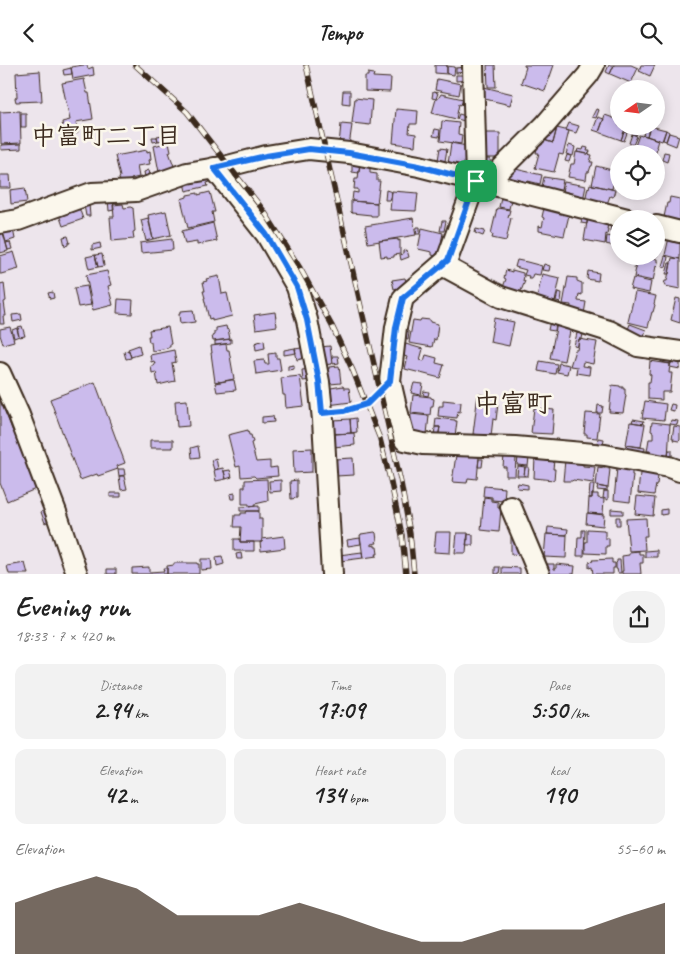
<!DOCTYPE html>
<meta charset="utf-8">
<style>
:root{--surface:#fff;--page:#f2f2f2;--text:#222;--muted:#767676;--accent:#3b2a1e}
body{margin:0;font-family:Caveat,"Klee One",sans-serif;background:var(--page);color:var(--text);height:100vh;display:flex;flex-direction:column;font-size:19px;white-space:nowrap}
*{box-sizing:border-box;margin:0}
p{font-size:16px;color:var(--muted)}
.icon{flex:none;width:28px;height:28px;fill:none;stroke:currentColor;stroke-width:2;stroke-linecap:round;stroke-linejoin:round}
.map{position:relative;height:509px;overflow:hidden}
.details{display:flex;flex-direction:column;background:var(--surface);flex:1}
.details>*{flex:none}
.needle{width:32px;rotate:256deg}
.fabs{position:absolute;left:610px;top:15px;display:grid;gap:10px}
.fabs a{display:grid;place-items:center;width:55px;height:55px;border-radius:50%;background:var(--surface);box-shadow:0 2px 12px #0003;font-size:25px}
.pin{position:absolute;display:grid;place-items:center;width:42px;height:42px;color:#fff;margin:-21px;border-radius:10px;box-shadow:0 2px 8px #0006}
.round{display:grid;place-items:center;flex:none;width:52px;height:52px;border-radius:20px;background:var(--page)}
.overview{display:flex;align-items:center;justify-content:space-between;height:85px;padding:0 15px}
h1{font-size:28px;font-weight:700;line-height:38px}
.figures{display:grid;grid-template-columns:repeat(3,1fr);gap:8px;height:85px;padding:5px 15px}
.figures div{display:grid;align-content:center;border-radius:12px;background:var(--page);text-align:center}
.figures b{font-size:25px;font-weight:700}
.figures small{font-size:14px;font-weight:400}
.figures p{font-size:14px}
.chart{height:140px;padding:10px 15px}
.chart p{display:flex;justify-content:space-between}
.chart svg{width:100%;height:90px;margin-top:5px;fill:var(--accent);opacity:.7}
header{display:flex;justify-content:space-between;align-items:center;height:65px;padding:0 15px;background:var(--surface);font-size:22px;font-weight:700}
.map>svg:first-child{display:block}
.building{fill:#cbbbec;stroke:#3b2a1e}
.lines{fill:none;stroke-linecap:round;stroke-linejoin:round}
.minor-casing{stroke:#3b2a1e;stroke-width:24}
.path{stroke:#3b2a1e;stroke-width:2.5;stroke-dasharray:4 4;stroke-linecap:butt}
.minor{stroke:#fbf7ec;stroke-width:20}
.rail-casing{stroke:#3b2a1e;stroke-width:5.5}
.rail{stroke:#fbf7ec;stroke-width:4;stroke-dasharray:11;stroke-linecap:butt}
.route-casing{stroke:#fff;stroke-width:10}
.route{stroke:#1a73e8;stroke-width:6}
.labels{text-anchor:middle;dominant-baseline:central;stroke-width:5;stroke-linejoin:round;paint-order:stroke}
.neighbourhood-label{font-size:25px;font-weight:bold;fill:#3b2a1e;stroke:#fbf7ec}
.quarter-label{font-size:26px;font-weight:bold;fill:#3b2a1e;stroke:#fbf7ec}
</style>
<header><svg class="icon" aria-label="back" viewBox="0 0 24 24"><path d="M15 5l-7 7 7 7"/></svg>Tempo<svg class="icon" aria-label="search" viewBox="0 0 24 24"><circle cx="10" cy="10" r="6"/><path d="M15 15l6 6"/></svg></header>
<div class="map">
<svg width="680" height="509" viewBox="0 0 680 509">
<rect width="100%" height="100%" fill="#ede5ec"/>
<filter id="ink" filterUnits="userSpaceOnUse"><feTurbulence type="fractalNoise" baseFrequency=".02" numOctaves="2"/><feDisplacementMap in="SourceGraphic" scale="10" xChannelSelector="R" yChannelSelector="G"/><feConvolveMatrix kernelMatrix="1 2 1 2 8 2 1 2 1" color-interpolation-filters="sRGB"/></filter>
<g filter="url(#ink)">
<path class="building" d="M83,0H87L88,4L93,2L94,10L73,14L71,2Z
M435,0H447V9L435,8Z
M487,0H495L496,22H488Z
M524,0H554L545,26L521,18L526,2L524,1Z
M609,0H614L610,9L606,7Z
M614,0H631L638,3L631,18L610,9Z
M641,0H655L650,11L639,6Z
M447,1L455,2L454,10L447,9Z
M466,2V7L456,8V3Z
M71,3L72,9L64,10L63,5Z
M40,6L42,36L16,37L15,33L17,32L16,8Z
M368,8L374,9L373,12L391,13L390,27L365,26V11H368Z
M456,10H469V15L456,16Z
M84,14L87,28H89L93,54L76,57L78,68L64,70L62,57L70,55L62,18Z
M437,14L461,19L459,30L435,25Z
M484,22L513,29L510,40L481,33Z
M343,26H350V39L342,38Z
M433,27L438,28L436,34H438L441,29L463,34L461,40L459,39L456,54L432,48L436,34L432,33Z
M355,33L372,35L370,60L352,58Z
M396,44L418,46L417,59H410L409,68L416,69L415,81L393,78Z
M596,44L599,45L596,53L592,52Z
M20,46L21,78L1,79L0,47Z
M21,48H26V62H21Z
M459,49L469,52L468,57L457,54Z
M605,50L619,55V61H626L621,75L599,67Z
M598,52L604,54L599,67L593,65Z
M442,56L459,58L458,69L462,70L461,79L440,76Z
M569,58L579,61L576,68L566,65Z
M341,59L352,60L349,81L339,80Z
M635,61H640L636,70L632,69Z
M646,61H650L647,71L643,70Z
M650,61L666,65L662,76L647,71Z
M557,63L569,66L563,90L559,89L554,107L535,103L539,88H536L538,79L542,80L543,75L553,78Z
M435,64L440,65L439,72L433,71Z
M548,64L556,66L553,78L545,75Z
M666,65L669,67L666,76L663,75Z
M624,67L627,68L624,76L621,75Z
M481,68H500V93H482Z
M669,68L679,71L676,81L666,77Z
M168,69L169,74L158,76L157,71Z
M632,69L637,71L633,80L629,78Z
M639,70L642,71L643,70L658,75L656,82L657,83L655,89H632Z
M152,72H157L158,76L153,77Z
M169,77L171,86L169,87L175,104L159,107L154,81Z
M451,78L467,81L464,101L448,99Z
M21,79V84L1,85V80Z
M569,80L575,82L573,91L566,89Z
M584,82L588,83L587,86H590L589,89L577,87L578,84L583,85Z
M440,83L447,84L445,96L438,95Z
M147,85V87L150,86L151,94L149,95L150,99L137,101L139,112L131,114V116L120,118L119,113L120,112L115,91Z
M576,87L592,90L590,97H593L592,101H591L589,107H587L586,115L568,112L571,99H574Z
M664,87L669,88L667,97L662,95Z
M567,90L571,91L569,97L565,96Z
M481,94H490L491,108L481,111Z
M352,96H360L359,108L352,107Z
M360,97L370,98V108L377,109V116H380L377,138L352,136L353,127L358,128V124H354L355,114H358Z
M596,101L616,106V110H619V116H614L612,124L592,120Z
M511,103L542,110L540,119L528,116L527,124L508,115Z
M149,105L151,115L146,116L144,107Z
M208,107L210,117L207,118L208,121L186,126L183,114Z
M0,110H10L11,123H0Z
M544,112L563,115L560,130L541,126Z
M564,117L586,121L583,135L561,131Z
M590,119L615,125L613,132L610,131L607,139L585,136L588,122L589,123Z
M25,123L27,137L11,139L10,125Z
M386,125L392,127L389,135H385Z
M392,126L418,128L416,146L390,145Z
M210,127L215,147H212L214,157L188,163L181,134L187,132V130L198,128V130Z
M670,132L680,134V156L664,152L667,138H669Z
M501,133L511,135L509,144L499,142Z
M108,134H113L114,145L109,146Z
M351,136L377,138V151H371V150L352,148L351,147Z
M77,137L83,154L63,161L57,144Z
M89,139L90,151H86L84,140Z
M123,139L124,143L131,142L132,143H133L135,166L133,167L134,174L112,176L110,152H114L113,140Z
M546,141L570,146L564,171L539,166V161L542,162L544,153L542,152L544,143L546,144Z
M497,143L510,145L508,152L511,153L506,176L492,173L493,170L491,169Z
M166,146L171,170L153,174L148,150Z
M583,150L588,151L587,159L581,158Z
M588,151L609,155L607,164H608L607,170L606,169L605,179L584,175Z
M148,153L153,174L146,176L141,155Z
M413,153L416,170L368,178L365,161Z
M612,154L619,156L617,167L610,166Z
M442,156H446L444,166H440Z
M213,158L217,176L197,180V177L185,179L182,166Z
M417,162H420V169H416Z
M422,163L443,168L439,188H437L436,191L432,190V187L418,184Z
M2,164L8,186L0,188V165Z
M13,164L15,174L6,177L3,167Z
M476,164L485,166L483,171L475,168Z
M656,165H659L657,175H661L657,191H656Z
M613,168L616,169L614,181L606,179L607,171L612,172Z
M670,168L680,170V194L665,190Z
M68,171L70,178H68V180L65,181L63,172Z
M172,174L173,185L141,188L140,178Z
M398,174V176L400,175V189L394,190V192L387,193V191L381,192L379,176Z
M10,177L12,184L8,185L6,178Z
M100,178L101,183L92,185V180Z
M407,185L409,192L401,195L400,190L403,189V186Z
M14,187L19,204L1,209H0V191Z
M102,189L104,201L98,202L95,190Z
M95,190L98,202L89,204L86,192Z
M638,191H645L657,194V197H658L657,202L656,201L653,216L634,212L636,203H634L636,197H637Z
M665,191L668,192L666,202L662,201Z
M672,193L680,194V224L665,221L666,219H664L665,216H667Z
M517,195L527,197L542,201L540,210L533,209L531,214H528L529,211L524,210L526,205L515,202Z
M669,198H671L669,209H666Z
M544,199L550,201L549,206L542,205Z
M506,205L512,207V205L523,208V211H524L523,216H525L519,231L502,225L506,214L504,213Z
M107,206L111,220L108,221L113,240L93,245L86,210Z
M588,206L599,208L598,216L587,214Z
M542,209L560,213L555,237L542,235V234L537,233Z
M219,211L222,229L227,228L232,251L212,256V253L209,254L204,233H205L203,226H205L203,217L207,216L206,214Z
M568,212L577,213V216L582,218V230L579,229L578,236L586,237L584,249L570,246L571,240L563,239Z
M405,213L407,221L394,224L392,215Z
M633,213L651,217L649,228L630,224Z
M4,218L6,236L4,237L6,251H3L4,259H0V219Z
M87,221L91,240L78,242L74,223Z
M53,227L54,233L50,234L48,228Z
M558,227L562,228L561,237L556,236Z
M635,227L656,231L654,239L655,240L653,247H652L648,262L628,257Z
M676,233L680,234V258L671,255Z
M118,234L133,235L132,249L117,248Z
M193,245L195,257L180,259L179,249H180V246Z
M275,247L277,261L256,264L254,250Z
M21,249L22,255L13,257L12,250Z
M494,253L514,257L509,281L490,277Z
M421,254L430,255V257L438,259L436,275L434,274L432,282L409,278L413,255L420,256Z
M550,256L556,257L555,266L548,265Z
M557,258L571,261L564,296L550,293Z
M630,259L646,265L643,274L627,267Z
M22,261L25,271L19,272L17,264H19L18,262Z
M226,261L227,265L228,264L230,274L213,276L212,271L214,270V267H216V263Z
M10,262L14,276L3,279L0,270V264Z
M168,262L171,279H170V282H168V283L152,286L151,277H149L148,271H150L149,265Z
M17,263L19,271L14,273L12,265Z
M405,266L409,267L408,275L404,274Z
M577,268L583,269L582,274H579L578,282L574,281Z
M231,274V278L215,280V276Z
M579,274L597,277L593,299L583,297L582,301L590,302L589,310L576,308L577,302L570,301L575,285H577Z
M264,275L265,283L256,285L255,278Z
M402,278L423,284L420,295L424,296L426,290L437,293L436,298L444,300L440,313L405,304L407,295H406L407,292L399,289Z
M226,279L227,285H229L234,314L219,317V316L215,317L211,288H212L211,281Z
M139,280L141,289L131,292L128,284Z
M330,281L332,299L322,300L320,282Z
M307,282L309,292L297,295L295,284Z
M295,283L296,288L284,290V285Z
M129,285L131,293L126,294L124,287Z
M174,285L176,297L172,298L175,316L158,320L156,307L152,308L151,301H154L153,299H155L154,296L151,297L150,290Z
M663,286L673,289L671,299L661,297Z
M276,288V293H279L281,305L256,309L254,296L264,295L265,299H269L268,289Z
M673,289L680,290V304L670,302Z
M332,291H338L339,298L333,299Z
M540,296L557,299L555,309L538,306Z
M650,296L670,299L669,308H672L670,327H662V335L648,334V317H650L651,310L649,309Z
M559,298L569,300L567,309L557,307Z
M294,300V304L288,305V301Z
M339,301L341,318L330,319L329,312H327L326,304H329V302Z
M310,304L311,315L303,316L302,305Z
M300,311L304,341L286,343L285,330H283L281,313Z
M231,315H234L236,325L217,327L215,318Z
M95,317L125,398L117,401L118,404L98,411L97,409L80,415L50,334Z
M414,318L423,319L421,330L411,328Z
M612,320L620,321V322H623V324H625V329L626,330L623,348L609,347Z
M343,321L344,323H349L351,337L328,340L325,324Z
M424,326L429,327L428,331L423,330Z
M478,329L496,331L495,339H498L496,355L493,354L491,371L473,369Z
M413,330L431,332V333L434,334L433,341H431L430,350L411,348Z
M0,333L13,367L16,366L38,423L7,436L0,418Z
M187,335L189,361L177,362L175,336Z
M443,335L461,337L460,347L458,346L457,353L438,351L439,341H443Z
M645,336L666,339L664,355L642,353Z
M671,339L675,340L674,346L669,345Z
M598,340L603,341L602,348H597Z
M534,343L554,345L552,369L531,368Z
M586,348L600,349L597,373L587,372V369H584Z
M411,349L429,351L427,369L409,367Z
M273,351L274,357L262,358V352Z
M356,353L357,367L351,368L350,354Z
M436,353L455,355V356H457L455,372L438,374L440,362H435Z
M350,354L351,368L334,369L333,355Z
M633,354L644,356L643,359L632,357Z
M671,355L678,356L677,360L670,359Z
M630,357L645,359L641,382L626,380Z
M652,357L670,359L668,393L650,389V386H647L649,374H653V367L651,366Z
M674,361L680,362V375L679,376L673,375L674,373H672Z
M435,362H440L438,372H434Z
M248,365L249,370H251L253,377L251,378L256,397L270,396V403L277,402L278,411L256,413L254,411L241,412L240,401L236,402L228,370Z
M354,368L355,380L333,382L332,369Z
M598,373L604,374L602,385L596,384Z
M150,375H173V383H150Z
M626,380L645,383L644,392L625,388Z
M198,381L200,392L192,393L191,383Z
M312,383V407L294,408L293,384Z
M669,385H672V392L668,391Z
M456,390L479,392L477,414L468,413L467,418L452,417Z
M504,390L516,392L515,411H506V402H503Z
M518,392L529,393L528,401L517,400Z
M216,393L218,404L214,405L211,395Z
M353,393L354,410L336,411L335,394Z
M535,393L554,395L553,404H555L554,415L534,413Z
M479,394H483L482,402H478Z
M565,395H583V401L595,402L593,418L573,415L572,416H563Z
M518,401L525,402L524,411H517Z
M525,402H529L528,411H524Z
M598,402L610,404L608,423L596,421Z
M223,403L226,414L216,416L214,405Z
M617,403L632,405V410H633L630,437L614,435Z
M118,404H124L125,410L119,411Z
M230,405L232,412L226,414L224,406Z
M640,408L658,410L657,420H656L654,430L638,428Z
M119,411H124L127,424L121,425Z
M267,414L268,436L255,439V441L249,442V439H242V422H245V415Z
M281,415V426L270,427L269,416Z
M297,415V433L291,434L290,416Z
M518,418L528,420V424L517,423Z
M590,420H594L593,429H592V433H589Z
M484,421L505,423L504,436L492,435V432L483,431Z
M598,421L607,423V426L597,425Z
M604,426H608V435L603,433Z
M110,428H121V432H110Z
M235,428V434H231L230,429Z
M592,429H598V433L604,434L603,449L588,448L589,433H592Z
M637,431L655,433L653,451L635,449Z
M484,432L491,433V436L498,437V443H501L499,467L481,465Z
M259,441V446H240V442Z
M611,444L623,445V449H611Z
M667,444V449L661,450V445Z
M45,445L49,456L45,458L41,447Z
M247,446H259V454H262V477H240L241,462H234L235,450H241V448H246Z
M587,448L604,450L603,461L586,459Z
M616,452H620V460H616Z
M646,453L647,471H644L645,485L629,486L626,454Z
M548,462L568,464L567,470L547,469Z
M587,464L604,465V466H605V473H609V481H606V489L585,488V477H587Z
M582,465H585L584,491H577L578,472H582Z
M375,467L376,468L377,476H376L377,478L371,479V481L375,480V482H377L378,489H376L377,491L363,493L360,470H361V469Z
M436,467H451L450,488L434,487Z
M457,468H468V475L467,474L466,488H455Z
M468,469L473,470V480H466Z
M546,469L567,470L566,493L544,492Z
M284,471L285,483L261,486L260,477H262V474Z
M511,472H517L523,490L511,489Z
M360,473L361,479L348,481L347,475Z
M234,474H240V477H254V486H234Z
M657,485V492H645V486Z
M639,486V489H643V498H640L641,509H622V506H623L622,491L629,490V487Z
M362,487L363,493L340,496L339,490Z
M241,488L242,494H237L236,489Z
M222,491L224,499L217,501L216,492Z
M201,494H211L212,504L201,505Z
M612,494V498H615V503H613V509H593L592,502L589,503V497L593,496L592,495Z
M617,495H620L621,508H618L617,504H616V498L617,497Z
M25,498L28,509H9L7,501Z
M174,498H197V499H199V509H167V501L174,500Z
M541,499H554V504H556V499L575,501L574,509H550L542,508Z
M149,502V507L164,506L163,503H167V509H132V503Z
M495,502H500L499,509H495Z
M502,502L520,503V509H502Z
M107,504H116V509H107Z"/>
<g class="lines">
<g class="minor-casing">
<path id="minor" d="M473,0L476,115L447,195L403,233L396,262L390,316L396,342L405,375L423,379L515,382L605,390L669,402L680,406
M214,103L266,169L297,222L307,255L319,317L323,355L332,509
M486,119L545,60L588,10L594,0
M0,158L18,155L92,128L136,126L187,108L228,101L266,91L309,84L349,88L419,101L627,154
M656,161L680,167
M442,200L501,232L609,266L638,281L680,287
M0,308L19,350L56,447L77,509
M511,442L539,509"/>
</g>
<path class="path" d="M339,347L353,344L367,339L376,330"/>
<use href="#minor" class="minor"/>
<g class="rail-casing">
<path id="rail" d="M135,0L187,47L264,146L300,203L332,261L353,306L380,374L391,418L402,470L406,509
M306,0L401,418L410,469L414,509"/>
</g>
<use href="#rail" class="rail"/>
</g>
</g>
<g class="lines" filter="url(#ink)">
<g class="route-casing">
<path id="route" d="M309,84L349,88L419,101L476,116L448,195L403,233L396,262L390,316L367,339L344,346L322,348L319,316L307,255L297,222L266,169L214,103L266,91Z"/>
</g>
<use href="#route" class="route"/>
</g>
<g class="labels">
<g class="neighbourhood-label">
<text x="106" y="71">中富町二丁目</text>
</g>
<g class="quarter-label">
<text x="513" y="338">中富町</text>
</g>
</g>
</svg>
<div class="fabs">
<a><svg class="needle" viewBox="-14 -14 28 28"><path d="M0-13l5 13h-10z" fill="#e53935"/><path d="M0 13l5-13h-10z" fill="#767676"/></svg></a>
<a><svg class="icon" aria-label="locate" viewBox="0 0 24 24"><circle cx="12" cy="12" r="6"/><path d="M12 2v4M12 18v4M2 12h4M18 12h4"/></svg></a>
<a><svg class="icon" aria-label="layers" viewBox="0 0 24 24"><path d="M12 4l9 5-9 5-9-5zM3 14l9 5 9-5"/></svg></a>
</div>
<div class="pin" style="left:476px;top:116px;background:#1e9e55"><svg class="icon" aria-label="arrive" viewBox="0 0 24 24"><path d="M6 21V4h12l-3 4 3 4H6"/></svg></div>
</div>
<section class="details">
<div class="overview"><div><h1>Evening run</h1><p>18:33 · 7 × 420 m</p></div><a class="round"><svg class="icon" aria-label="share" viewBox="0 0 24 24"><path d="M12 15V3M7 8l5-5 5 5M5 13v7h14v-7"/></svg></a></div>
<div class="figures">
<div><p>Distance</p><b>2.94<small> km</small></b></div>
<div><p>Time</p><b>17:09</b></div>
<div><p>Pace</p><b>5:50<small> /km</small></b></div>
</div>
<div class="figures">
<div><p>Elevation</p><b>42<small> m</small></b></div>
<div><p>Heart rate</p><b>134<small> bpm</small></b></div>
<div><p>kcal</p><b>190</b></div>
</div>
<div class="chart"><p><span>Elevation</span>55–60 m</p>
<svg viewBox="0 0 160 44" preserveAspectRatio="none"><path d="M0 44V19L10 12L20 6L30 12L40 25L50 25L60 25L70 19L80 25L90 32L100 38L110 38L120 32L130 32L140 32L150 25L160 19V44z"/></svg>
</div>
</section>
